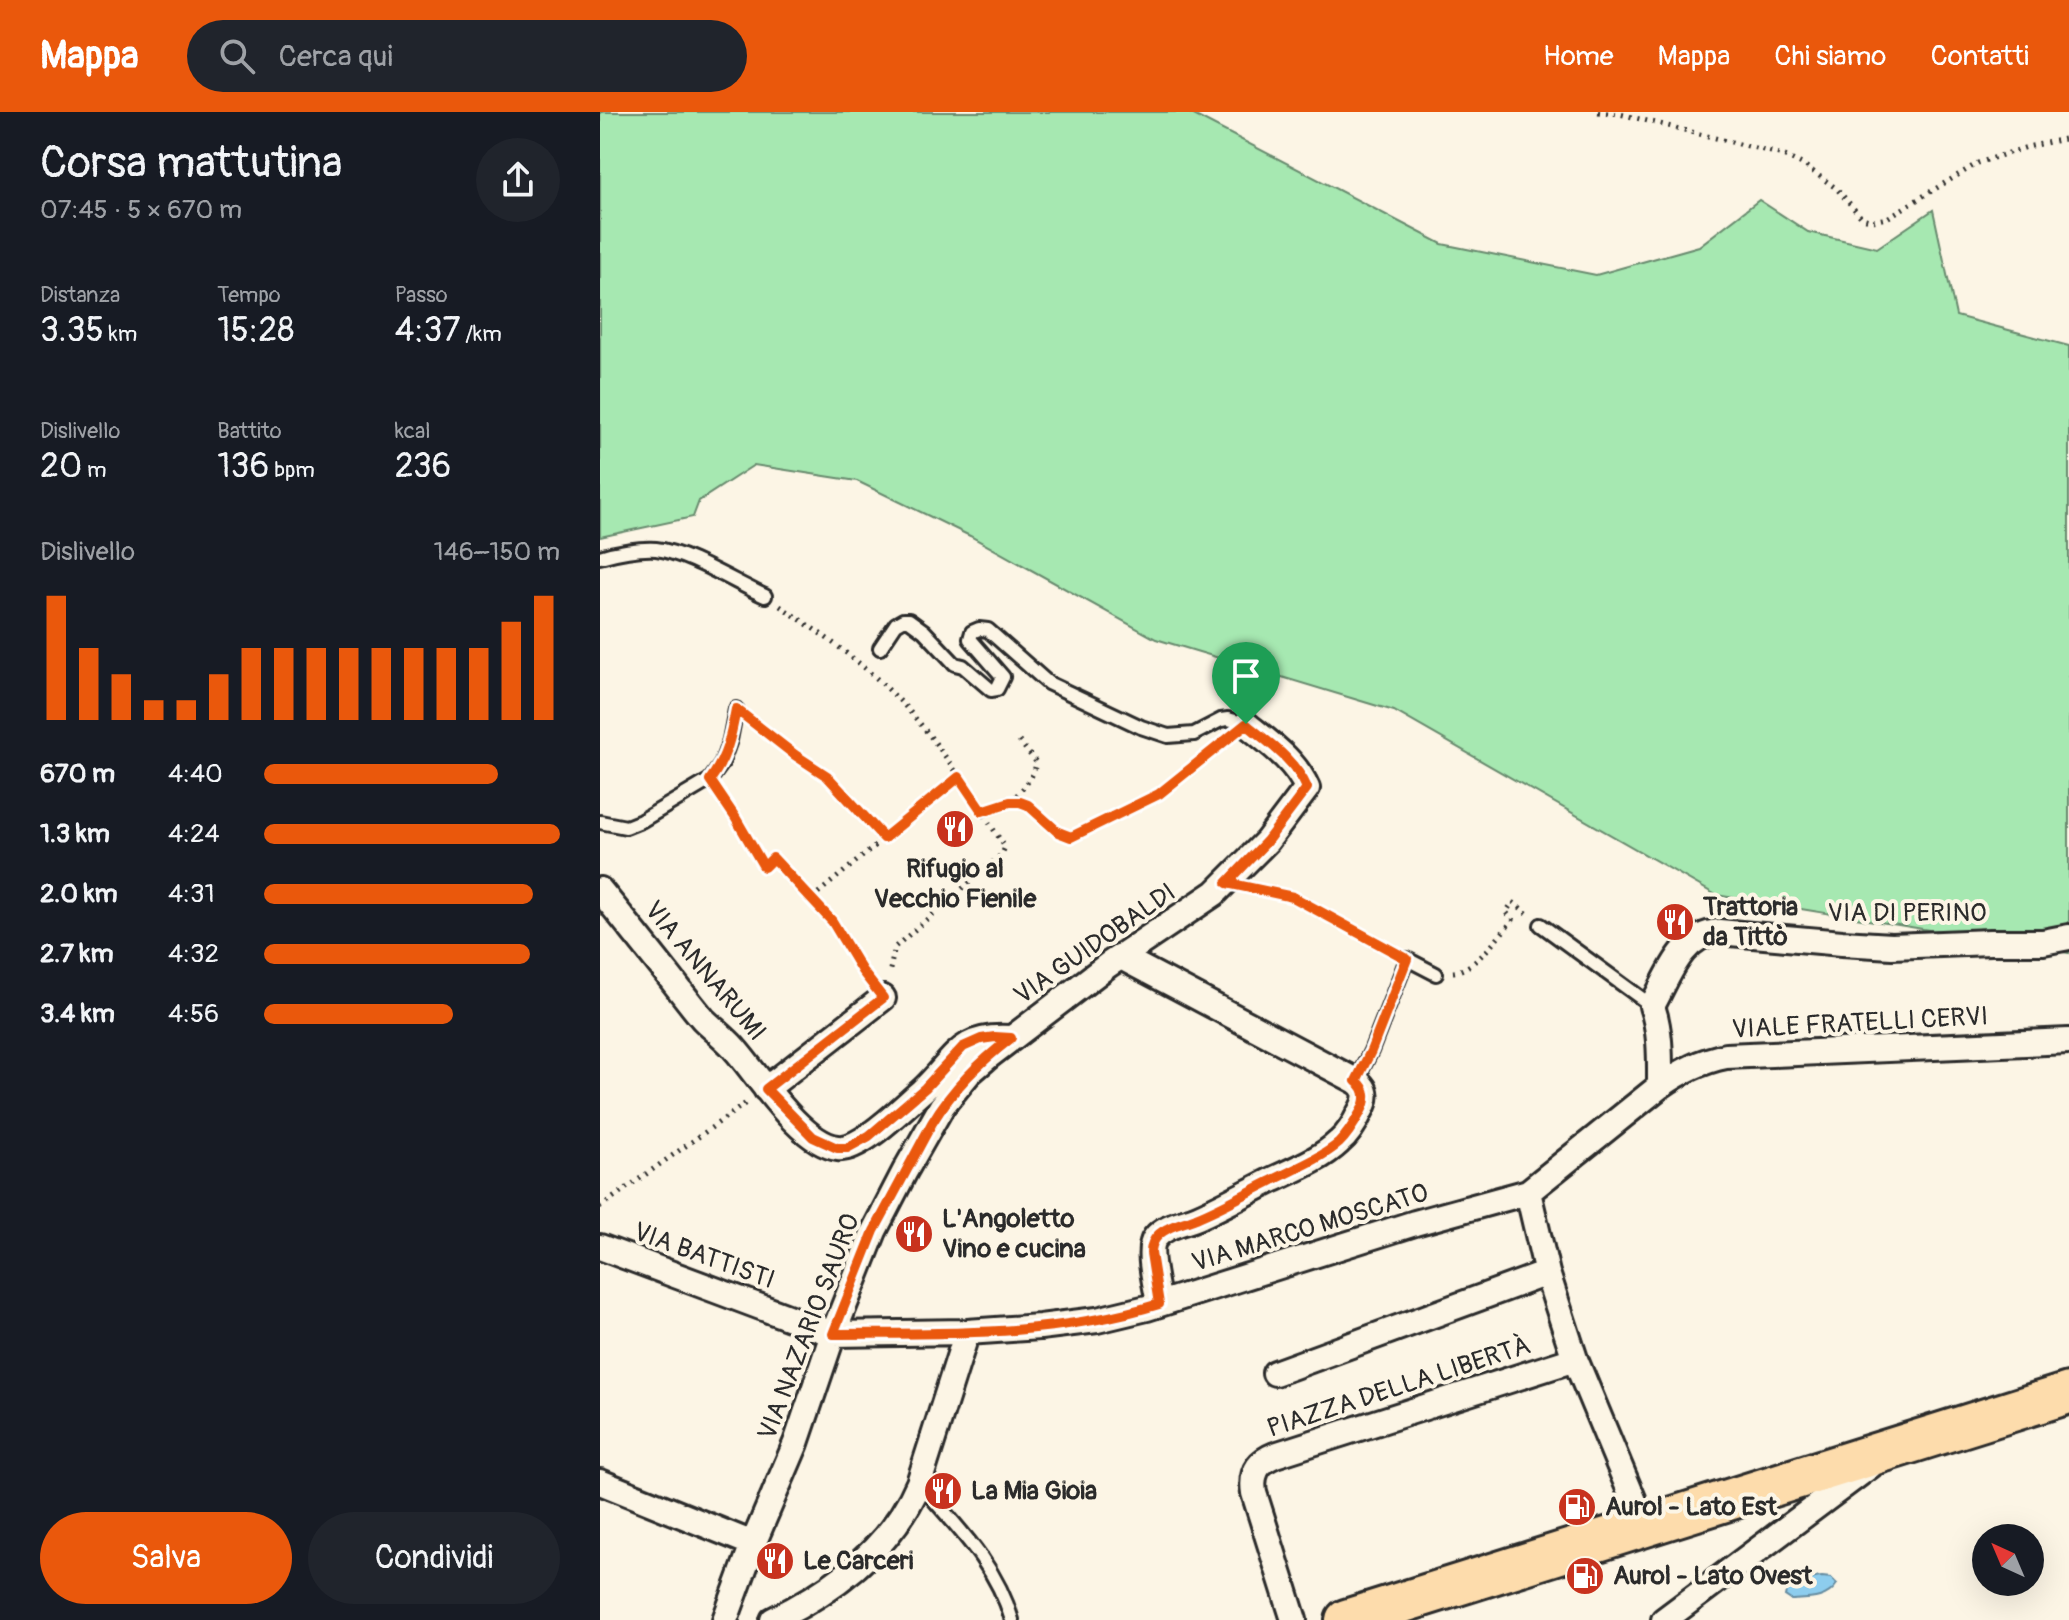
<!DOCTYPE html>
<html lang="it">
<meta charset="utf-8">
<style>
:root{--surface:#171b24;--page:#20242c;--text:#f1f3f6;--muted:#9ea1a6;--accent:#ea580c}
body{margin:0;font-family:Pangolin,sans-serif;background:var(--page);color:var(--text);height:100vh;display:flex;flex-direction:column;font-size:30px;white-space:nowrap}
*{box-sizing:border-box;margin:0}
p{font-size:26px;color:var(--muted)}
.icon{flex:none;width:44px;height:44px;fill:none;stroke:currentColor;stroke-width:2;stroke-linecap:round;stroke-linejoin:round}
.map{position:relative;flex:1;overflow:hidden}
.sheet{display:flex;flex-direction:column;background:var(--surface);width:600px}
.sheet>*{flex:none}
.needle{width:52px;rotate:316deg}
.controls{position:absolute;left:1372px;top:1412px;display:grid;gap:16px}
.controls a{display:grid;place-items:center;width:72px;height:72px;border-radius:50%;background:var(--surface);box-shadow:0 8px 32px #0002;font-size:40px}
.pin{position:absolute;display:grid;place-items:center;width:68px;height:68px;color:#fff;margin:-82px -34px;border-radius:50% 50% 50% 0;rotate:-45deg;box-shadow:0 0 8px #0007}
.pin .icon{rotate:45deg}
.round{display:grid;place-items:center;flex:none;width:84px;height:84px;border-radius:42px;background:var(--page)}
.headline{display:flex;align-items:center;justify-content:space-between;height:136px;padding:0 40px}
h1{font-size:44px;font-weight:600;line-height:60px}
.figures{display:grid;grid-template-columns:repeat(3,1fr);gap:12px;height:136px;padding:8px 40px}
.figures div{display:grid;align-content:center}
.figures b{font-size:34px;font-weight:600}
.figures small{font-size:22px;font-weight:400}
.figures p{font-size:22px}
.chart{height:224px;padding:16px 40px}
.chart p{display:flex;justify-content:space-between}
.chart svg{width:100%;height:144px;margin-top:8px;stroke:var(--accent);stroke-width:6}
.primary-button{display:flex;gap:16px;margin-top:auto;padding:16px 40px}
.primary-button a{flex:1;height:92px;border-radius:48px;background:var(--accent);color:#fff;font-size:32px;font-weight:600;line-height:92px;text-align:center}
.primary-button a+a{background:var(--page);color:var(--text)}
ul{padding:0 40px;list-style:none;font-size:26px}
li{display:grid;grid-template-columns:128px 96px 1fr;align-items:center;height:60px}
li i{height:20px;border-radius:10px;background:var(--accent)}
header{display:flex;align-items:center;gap:48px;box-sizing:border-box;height:112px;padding:0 40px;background:var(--accent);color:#fff}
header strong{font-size:38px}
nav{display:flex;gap:44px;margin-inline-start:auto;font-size:28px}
.search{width:560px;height:72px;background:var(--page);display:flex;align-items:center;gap:20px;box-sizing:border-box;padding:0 28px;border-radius:44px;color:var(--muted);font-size:30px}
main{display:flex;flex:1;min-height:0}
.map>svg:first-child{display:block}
.green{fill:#a6e8b1;stroke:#688a6e;stroke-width:2}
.water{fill:#8dcdee;stroke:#668ca0;stroke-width:2}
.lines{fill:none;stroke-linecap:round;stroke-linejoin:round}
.lane-casing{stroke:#2b2b2b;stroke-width:18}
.street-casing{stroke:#2b2b2b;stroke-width:30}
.primary-casing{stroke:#2b2b2b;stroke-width:46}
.path{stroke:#2b2b2b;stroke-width:5;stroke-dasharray:2 6;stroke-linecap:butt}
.lane{stroke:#fcf5e5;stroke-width:12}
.street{stroke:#fcf5e5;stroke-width:24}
.primary{stroke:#fddcac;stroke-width:40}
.route-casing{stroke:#fff;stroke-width:16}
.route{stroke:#ea580c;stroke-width:10}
.labels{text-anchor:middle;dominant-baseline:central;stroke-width:8;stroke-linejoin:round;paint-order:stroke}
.poi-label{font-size:26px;font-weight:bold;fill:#2b2b2b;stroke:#fcf5e5;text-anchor:start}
.street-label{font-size:26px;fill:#2b2b2b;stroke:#fcf5e5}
</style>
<header>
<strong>Mappa</strong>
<div class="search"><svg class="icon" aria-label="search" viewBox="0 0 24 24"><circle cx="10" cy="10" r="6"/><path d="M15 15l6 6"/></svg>Cerca qui</div>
<nav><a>Home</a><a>Mappa</a><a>Chi siamo</a><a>Contatti</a></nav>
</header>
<main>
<section class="sheet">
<div class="headline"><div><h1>Corsa mattutina</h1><p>07:45 · 5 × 670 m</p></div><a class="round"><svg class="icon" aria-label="share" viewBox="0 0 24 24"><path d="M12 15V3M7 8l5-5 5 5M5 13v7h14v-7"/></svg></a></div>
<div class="figures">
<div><p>Distanza</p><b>3.35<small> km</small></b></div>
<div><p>Tempo</p><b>15:28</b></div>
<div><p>Passo</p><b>4:37<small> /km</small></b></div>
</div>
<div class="figures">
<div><p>Dislivello</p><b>20<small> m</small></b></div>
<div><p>Battito</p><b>136<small> bpm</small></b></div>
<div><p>kcal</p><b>236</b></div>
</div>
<div class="chart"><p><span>Dislivello</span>146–150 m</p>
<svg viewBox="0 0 160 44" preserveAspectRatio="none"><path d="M5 44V6M15 44V22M25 44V30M35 44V38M45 44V38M55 44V30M65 44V22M75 44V22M85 44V22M95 44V22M105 44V22M115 44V22M125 44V22M135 44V22M145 44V14M155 44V6"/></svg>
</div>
<ul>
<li><b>670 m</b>4:40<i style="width:79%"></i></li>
<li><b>1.3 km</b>4:24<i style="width:100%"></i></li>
<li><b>2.0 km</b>4:31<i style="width:91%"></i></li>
<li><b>2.7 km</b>4:32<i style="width:90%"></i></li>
<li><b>3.4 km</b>4:56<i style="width:64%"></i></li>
</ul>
<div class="primary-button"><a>Salva</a><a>Condividi</a></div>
</section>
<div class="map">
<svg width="1469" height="1508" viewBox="0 0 1469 1508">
<rect width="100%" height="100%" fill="#fcf5e5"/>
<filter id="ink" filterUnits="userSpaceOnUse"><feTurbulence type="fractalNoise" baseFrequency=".0125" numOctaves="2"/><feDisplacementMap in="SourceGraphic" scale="16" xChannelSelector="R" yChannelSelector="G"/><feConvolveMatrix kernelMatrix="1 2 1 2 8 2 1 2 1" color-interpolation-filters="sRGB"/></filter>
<g filter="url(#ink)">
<path class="green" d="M0,0H588L842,132L996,163L1099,134L1159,88L1208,120L1277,136L1333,98L1356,204L1469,234V841L1116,783L794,599L556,527L370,424L257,369L154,353L99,389L93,405L0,425Z"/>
<path class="water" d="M1222,1465L1231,1466L1237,1472C1227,1488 1209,1487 1191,1488L1185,1484L1186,1480C1194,1472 1211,1466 1222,1465Z"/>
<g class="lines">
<g class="lane-casing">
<path id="lane" d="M0,445C16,440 39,436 56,437C86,440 136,471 165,484
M280,536L296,512L303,508H309L324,519L355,552L363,554L391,578L397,577L403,565L370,527L372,520L379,517L388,518L448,571L541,615L568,624L594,622L621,608L628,607L646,612
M0,710L26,715L41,709L110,668L121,653L130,628L136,597
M941,813L1052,894
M756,969L771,939L807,847L836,862
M319,1371C356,1414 396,1452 412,1508"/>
</g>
<g class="street-casing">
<path id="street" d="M0,778C23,806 46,835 69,864C80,878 91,893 103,907C113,917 124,925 134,936C158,963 201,1032 238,1036C261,1039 304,994 322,979C355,949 358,922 411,926
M521,845L756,969C769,977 767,988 760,1000C755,1011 749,1022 739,1030C720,1048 693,1058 670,1069C646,1081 623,1094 598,1105C584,1111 565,1113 555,1126C546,1138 557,1177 559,1192
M1060,974C1060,947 1061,920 1052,894C1068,866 1081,822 1119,820L1242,831L1292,834L1390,830H1443L1469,825
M166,977L283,886
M928,1080L947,1161L975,1247L1044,1413
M0,1135L233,1222L367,1220L440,1215L497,1208L547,1196L815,1111L928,1080L1060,974C1082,959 1101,949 1126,944L1469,929
M675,1261L947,1161
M0,1370L153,1432
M125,1508L153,1432L196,1331L233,1222L274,1119L305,1059L342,994L369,961L390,943L508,853L615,781L667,729L707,676C695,648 668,630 646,612
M173,1508C234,1478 292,1435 319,1371L367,1220
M694,1508L654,1381C651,1362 657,1350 675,1343L975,1247
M1064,1508L1270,1354"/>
</g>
<g class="primary-casing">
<path id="primary" d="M746,1508L1469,1281"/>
</g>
<path class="path" d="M998,0L1020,2L1183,43L1204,53L1237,77L1262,106L1273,109L1287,106L1378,51L1427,35L1469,26
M180,494C219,520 259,548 292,581C338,626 370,682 405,735L402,742L295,835L289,862
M154,611L195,643L227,664L284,726
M120,682L164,755L173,746L232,809L267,865
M411,689C422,677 434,667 436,650L418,628
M382,699L410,690H420L428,693L458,720L471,725L559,682L614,638
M655,777L693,785L791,838
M212,786L359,665
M853,860C875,858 898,825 913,808L906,800L913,790L927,801
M0,1095L146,991"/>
<use href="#lane" class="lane"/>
<use href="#street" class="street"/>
<use href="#primary" class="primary"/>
</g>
</g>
<g class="lines" filter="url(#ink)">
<g class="route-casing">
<path id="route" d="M136,597L195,643L227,664L284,726L359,665L382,699L410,690H420L428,693L458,720L471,725L559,682L646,612C668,630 695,648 707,676L667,729L627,771L693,785L807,847L771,939L756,969C768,977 767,989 760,1001C754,1012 748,1022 739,1031C719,1048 692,1058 669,1070C645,1082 621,1096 596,1106C587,1110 576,1112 567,1117C557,1122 551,1129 551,1141L559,1192C454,1225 342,1221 233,1222L274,1119L332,1011C353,976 379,951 411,926L395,925L381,927L363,935L325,976L269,1024L247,1036H237L213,1025L166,977L283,886L262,859L232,809L173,746L164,755L135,705L110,668C127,645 131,624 136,597Z"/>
</g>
<use href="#route" class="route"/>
</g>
<defs>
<g id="restaurant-disc" transform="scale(2)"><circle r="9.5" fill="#c8321e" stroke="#fcf5e5"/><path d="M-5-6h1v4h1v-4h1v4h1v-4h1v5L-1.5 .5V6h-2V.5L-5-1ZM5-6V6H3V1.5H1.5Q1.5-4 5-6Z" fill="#fff"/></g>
<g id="fuel-disc" transform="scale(2)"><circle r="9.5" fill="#c8321e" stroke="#fcf5e5"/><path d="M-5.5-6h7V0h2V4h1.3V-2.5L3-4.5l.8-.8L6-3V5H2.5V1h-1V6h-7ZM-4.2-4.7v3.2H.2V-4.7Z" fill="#fff"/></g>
</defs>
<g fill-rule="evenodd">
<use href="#restaurant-disc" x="355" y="717"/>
<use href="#restaurant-disc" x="1075" y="810"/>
<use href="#restaurant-disc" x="314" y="1122"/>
<use href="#restaurant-disc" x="343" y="1379"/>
<use href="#fuel-disc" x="977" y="1395"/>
<use href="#restaurant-disc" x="175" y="1449"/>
<use href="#fuel-disc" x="985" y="1464"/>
</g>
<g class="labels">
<g class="poi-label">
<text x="355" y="757" text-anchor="middle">Rifugio al<tspan x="355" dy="30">Vecchio Fienile</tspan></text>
<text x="1103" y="795">Trattoria<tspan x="1103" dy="30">da Tittò</tspan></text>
<text x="342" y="1107">L'Angoletto<tspan x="342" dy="30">Vino e cucina</tspan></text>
<text x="371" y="1379">La Mia Gioia</text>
<text x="1005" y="1395">Aurol - Lato Est</text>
<text x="203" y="1449">Le Carceri</text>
<text x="1013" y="1464">Aurol - Lato Ovest</text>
</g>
<g class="street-label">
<text x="1307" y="801">VIA DI PERINO</text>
<text transform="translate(495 832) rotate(-35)">VIA GUIDOBALDI</text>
<text transform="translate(105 859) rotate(50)">VIA ANNARUMI</text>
<text transform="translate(1260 911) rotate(-3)">VIALE FRATELLI CERVI</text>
<text transform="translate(710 1116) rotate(-17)">VIA MARCO MOSCATO</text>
<text transform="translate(104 1144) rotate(20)">VIA BATTISTI</text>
<text transform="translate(209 1215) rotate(-69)">VIA NAZARIO SAURO</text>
<text transform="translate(799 1275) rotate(-18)">PIAZZA DELLA LIBERTÀ</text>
</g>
</g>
</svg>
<div class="controls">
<a><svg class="needle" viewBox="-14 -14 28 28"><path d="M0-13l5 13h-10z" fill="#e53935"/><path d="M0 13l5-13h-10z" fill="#9ea1a6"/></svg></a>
</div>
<div class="pin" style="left:646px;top:612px;background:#1e9e55"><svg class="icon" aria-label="arrive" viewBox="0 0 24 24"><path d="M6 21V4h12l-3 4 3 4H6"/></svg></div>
</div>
</main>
